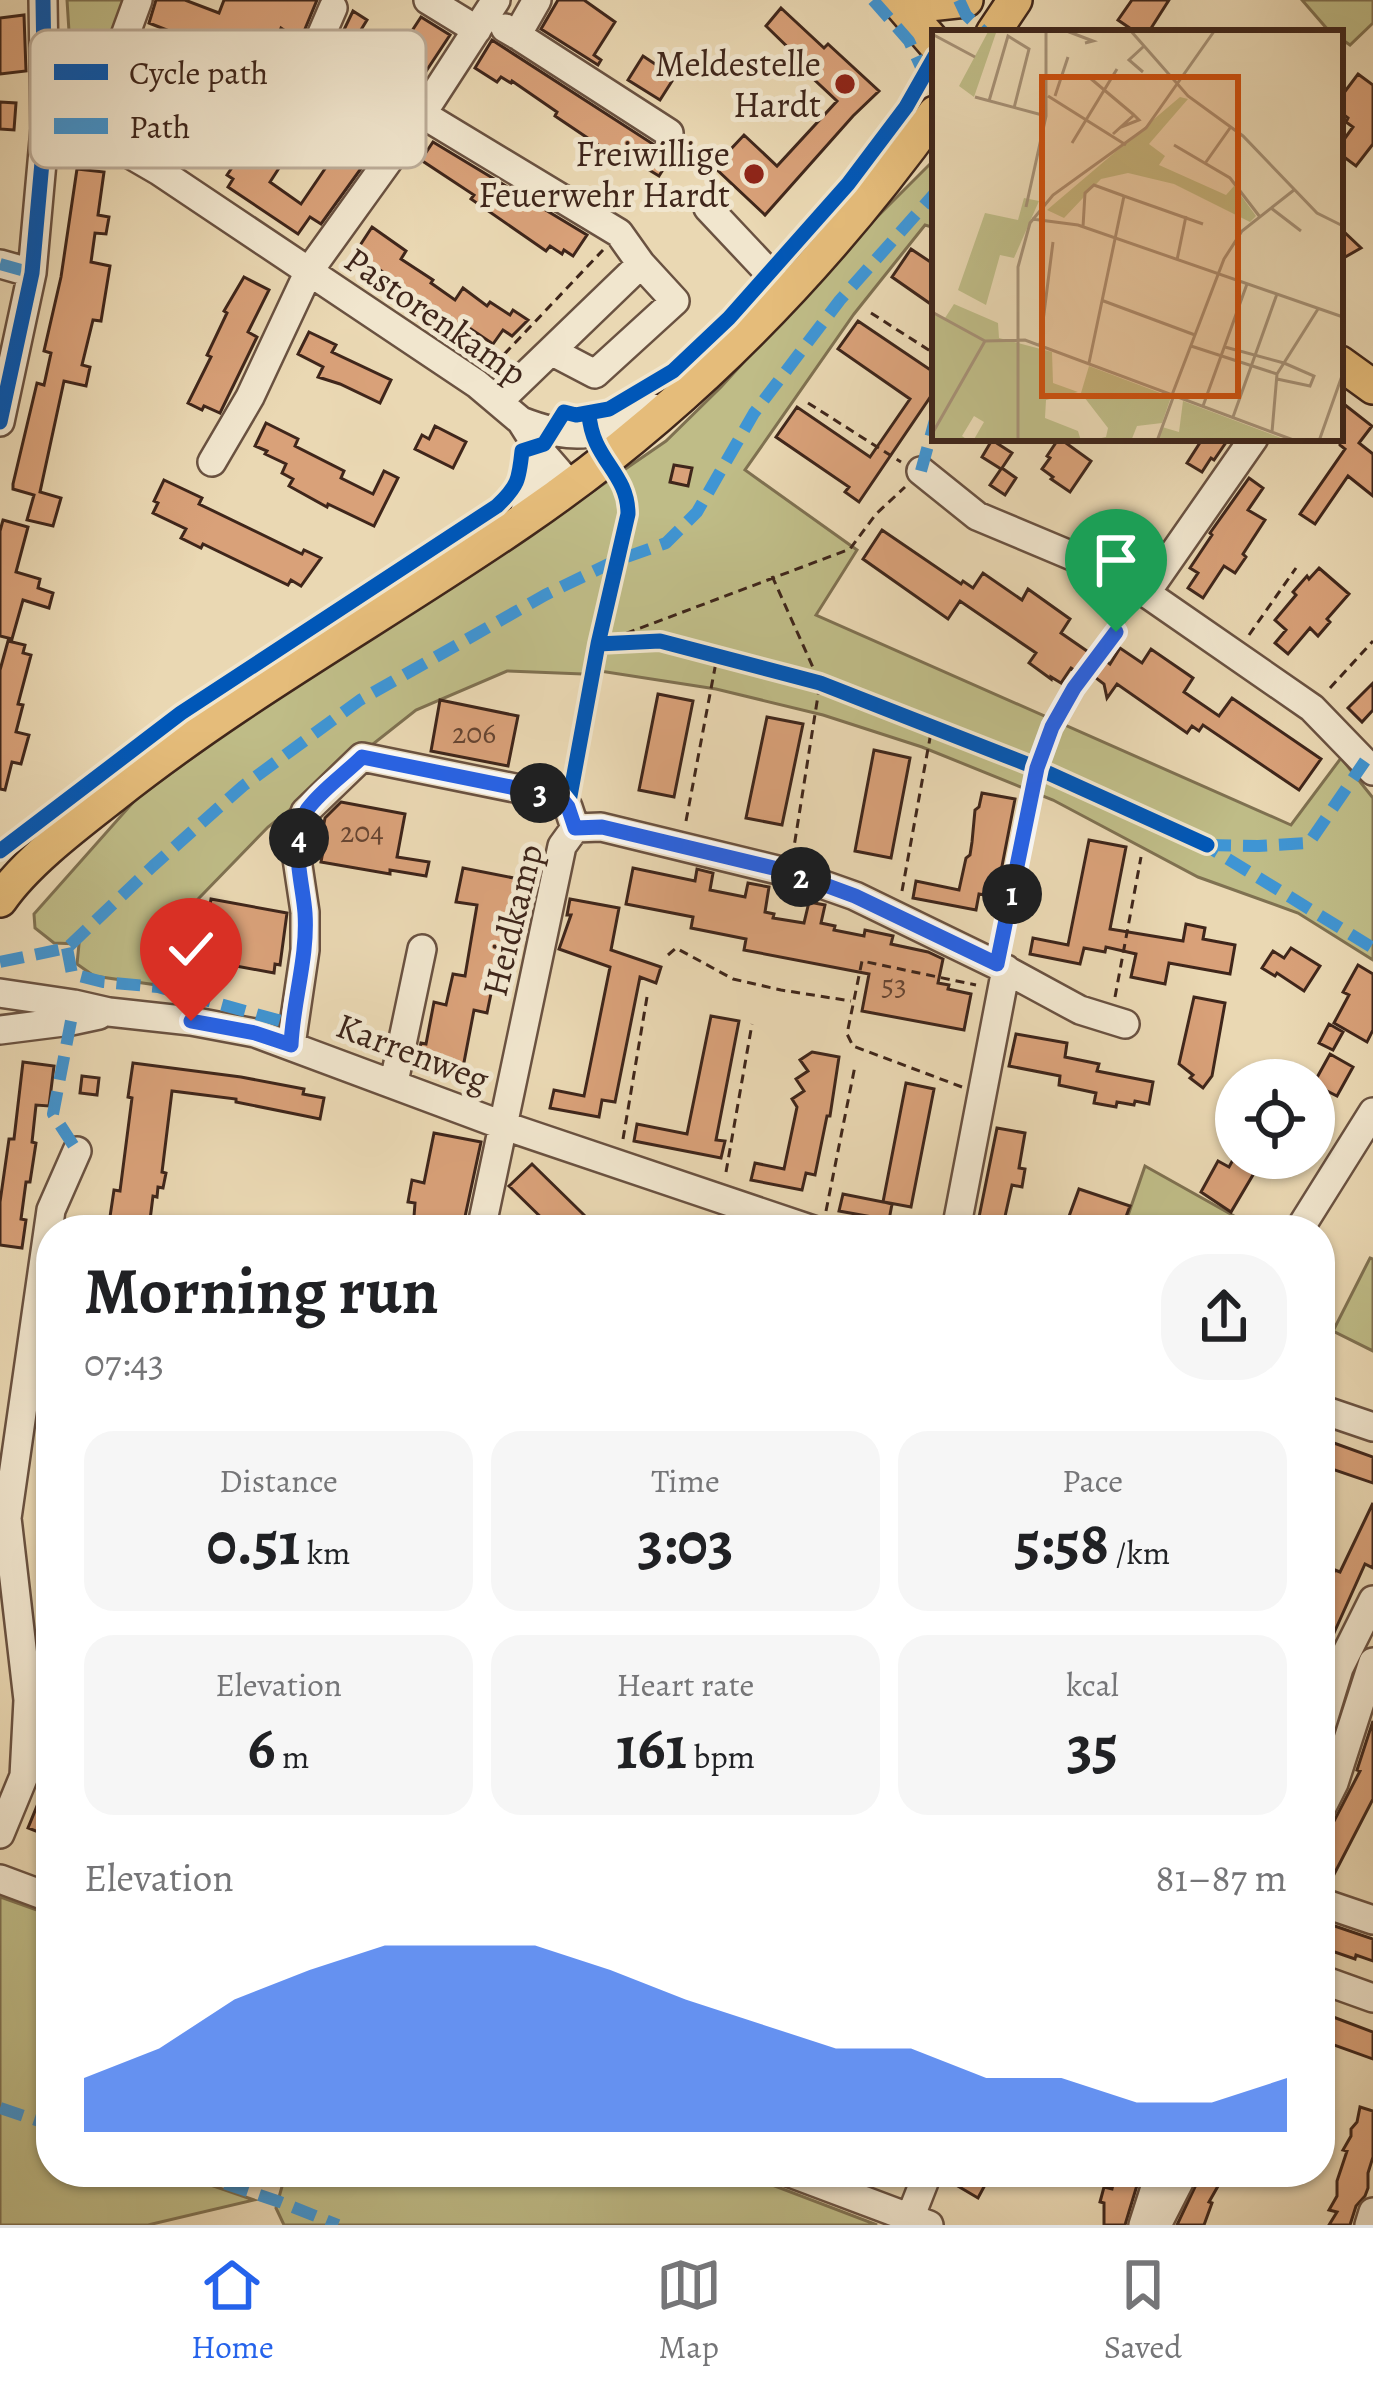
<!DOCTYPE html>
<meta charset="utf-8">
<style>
:root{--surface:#fff;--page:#f6f6f6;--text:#202124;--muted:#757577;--line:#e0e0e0;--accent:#2563eb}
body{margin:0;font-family:Alegreya,serif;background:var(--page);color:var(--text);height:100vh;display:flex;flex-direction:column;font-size:45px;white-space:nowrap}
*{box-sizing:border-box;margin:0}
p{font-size:39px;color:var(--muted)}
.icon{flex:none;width:66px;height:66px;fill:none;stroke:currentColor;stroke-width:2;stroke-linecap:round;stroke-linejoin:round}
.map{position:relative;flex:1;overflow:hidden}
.sheet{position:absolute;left:36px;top:1215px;width:1299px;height:972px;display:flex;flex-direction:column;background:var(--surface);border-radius:48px;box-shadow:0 3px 9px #0004}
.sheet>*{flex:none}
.fabs{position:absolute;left:1215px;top:1059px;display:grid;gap:24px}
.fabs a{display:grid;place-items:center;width:120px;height:120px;border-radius:50%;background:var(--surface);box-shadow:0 3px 9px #0004;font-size:60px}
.pin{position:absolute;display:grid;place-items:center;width:102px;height:102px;color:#fff;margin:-123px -51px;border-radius:50% 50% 50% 0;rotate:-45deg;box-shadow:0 0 12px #0007}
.pin .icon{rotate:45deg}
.km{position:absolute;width:60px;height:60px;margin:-30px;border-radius:50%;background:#222;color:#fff;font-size:33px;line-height:60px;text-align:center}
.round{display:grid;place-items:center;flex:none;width:126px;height:126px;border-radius:48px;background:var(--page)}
.summary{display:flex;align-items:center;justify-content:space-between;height:204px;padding:0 48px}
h1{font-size:66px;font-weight:600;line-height:90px}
.metrics{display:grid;grid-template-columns:repeat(3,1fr);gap:18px;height:204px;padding:12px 48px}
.metrics div{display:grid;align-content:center;border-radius:30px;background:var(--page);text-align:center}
.metrics b{font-size:60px;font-weight:600}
.metrics small{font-size:33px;font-weight:400}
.metrics p{font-size:33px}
.chart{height:336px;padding:24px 48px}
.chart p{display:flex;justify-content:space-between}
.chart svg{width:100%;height:216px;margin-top:12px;fill:var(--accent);opacity:.7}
.menu{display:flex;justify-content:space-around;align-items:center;height:168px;border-top:3px solid var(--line);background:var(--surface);font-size:33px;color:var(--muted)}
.menu a{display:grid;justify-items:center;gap:6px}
.menu .selected{color:var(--accent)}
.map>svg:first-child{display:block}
.green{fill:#bfbc87;stroke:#7f7151;stroke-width:3}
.building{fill:#d9a179;stroke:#3f261b;stroke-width:3;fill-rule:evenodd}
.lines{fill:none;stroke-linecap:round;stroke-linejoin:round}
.minor-casing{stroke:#6a5241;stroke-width:32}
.major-casing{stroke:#3f261b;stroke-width:38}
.path{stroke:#3f261b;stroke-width:3;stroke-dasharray:9 6;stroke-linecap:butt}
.minor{stroke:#f1e6ce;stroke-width:27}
.major{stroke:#e5bc7a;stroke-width:33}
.quiet{stroke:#3f95d4;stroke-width:12;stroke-dasharray:24 12;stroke-linecap:butt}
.cycleway-casing{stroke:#f1e6ce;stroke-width:22}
.cycleway{stroke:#0057b8;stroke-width:15}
.route-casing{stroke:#fff;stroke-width:24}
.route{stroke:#2563eb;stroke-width:15}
.poi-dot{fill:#8f2418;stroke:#f1e6ce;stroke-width:4.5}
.labels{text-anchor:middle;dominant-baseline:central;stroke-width:10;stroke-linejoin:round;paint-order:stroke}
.number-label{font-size:30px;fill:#664532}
.poi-label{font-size:36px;fill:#3f261b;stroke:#f1e6ce;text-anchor:end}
.street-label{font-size:36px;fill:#3f261b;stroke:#f1e6ce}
.inset-road{fill:none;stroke:#a69176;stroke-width:3}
.view{fill:#cf510e;fill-opacity:0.15;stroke:#cf510e;stroke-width:6}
.inset-edge{fill:none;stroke:#3f261b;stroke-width:6}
.key{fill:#f1e6ce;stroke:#bcac98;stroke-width:3}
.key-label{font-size:33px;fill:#3f261b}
</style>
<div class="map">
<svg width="1373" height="2225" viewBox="0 0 1373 2225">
<rect width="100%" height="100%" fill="#ead8b3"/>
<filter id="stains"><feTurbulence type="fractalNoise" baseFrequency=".00167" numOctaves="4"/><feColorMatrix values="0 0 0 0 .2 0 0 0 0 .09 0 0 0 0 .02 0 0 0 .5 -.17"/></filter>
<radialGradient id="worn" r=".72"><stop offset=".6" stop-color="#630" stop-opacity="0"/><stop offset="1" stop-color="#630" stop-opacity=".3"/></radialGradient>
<path class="green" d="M67,0H128L82,116L74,110Z
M1302,0H1373V23L1350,45L1340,38V33L1329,31Z
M935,159V228L925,225L854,314L745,470L857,550L816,615L1291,825L1341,758L1373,798V960L1298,913L1198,877L1053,800L922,747L823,715L716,689L600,671L583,674L507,671L416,710L268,827L170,928L157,985L94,976L77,964L79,944L54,943L35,928L34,914L136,799L244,720L586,496L666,441L721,387L864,230Z
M1145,1166L1259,1230H1123Z
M1370,1258L1373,1259V1351L1333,1331Z
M0,1897L51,1915V2172H173L254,2200L148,2225H0Z
M286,2172H738L877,2225H284L276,2208Z"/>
<path class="building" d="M156,0H185L219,13L224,0H317L300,41L281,28L267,64L189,34L187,38L149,23Z
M558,0H584L615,22L594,55L601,60L598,65L541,29Z
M1132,0H1169L1148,33H1137L1118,20Z
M781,8L824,48L828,44L879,91L853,116L765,215L714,167L744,135L777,166L837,101L804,70L807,66L766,26Z
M353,11L367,20L351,46L340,38Z
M24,15L26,71L0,74V18Z
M421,17L450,35L415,88L387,69Z
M492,40L659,148L667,151L681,149L673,165L664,168L659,176L613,148L610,153L555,116L557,112L512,81L511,83L501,77L497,82L475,68Z
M643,56L661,68L667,58L681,67L660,100L628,80Z
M1358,74L1373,85V144L1356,166L1340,154V145L1353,127L1346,122L1348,118L1340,112V98Z
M314,77L344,97L349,88L384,111L355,156L365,163L321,224L310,217L298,234L228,187L233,179L227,175L287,86L302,96ZM318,108L352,129L301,204L270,182Z
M0,102L16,103L14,130L0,129Z
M433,142L587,235L573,256L564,250L562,254L550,246L546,251L471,199L474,195L421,160Z
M77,169L104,172L98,215L109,217L106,234L95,233L91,262L110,266L101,321L93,320L82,365L90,367L86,386L64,381L40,492L61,498L53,526L27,520L34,495L13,489V484L37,383L44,385L51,353L44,351L61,277Z
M372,227L406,251L401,259L433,280L431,283L455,300L463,288L487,306L490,302L510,315L513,310L528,320L512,336L503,330L493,344L471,329L466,337L433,315L429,321L395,298L400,290L386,280L389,276L355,253Z
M1340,228L1361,248L1340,260Z
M911,249L935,265V307L892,277Z
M244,277L269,290L248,332L257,337L220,413L204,406L202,410L188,403L211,357L207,355L227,313L224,311Z
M858,321L935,373V390L859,502L845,492L849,487L776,437L797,407L870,457L910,399L838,349Z
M309,332L336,345L332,352L391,380L380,403L340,384L318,377L323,367L298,354Z
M1340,401L1372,426L1359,443L1373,454V496L1348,476L1315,524L1300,514L1345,449L1340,445Z
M266,423L298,439L295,446L344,471L341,478L373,494L384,471L398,478L374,526L328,504L327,507L289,486L293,479L282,473L286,464L265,454L267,451L255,446Z
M435,426L466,442L453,468L415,449L422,435L429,439Z
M1059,438L1091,461L1070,492L1051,479L1053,477L1042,469L1050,458L1047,456Z
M1203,438H1229L1214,460L1211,458L1202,472L1187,463Z
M992,440L1012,453L1002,468L1016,478L1005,495L990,485L1001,469L982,457Z
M674,465L692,468L688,486L670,482Z
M1249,478L1263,488L1248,510L1265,520L1243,554L1246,557L1235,573L1224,566L1203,598L1188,588L1198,573L1190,568L1212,535L1210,533Z
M164,480L202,498L199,504L302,554L304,550L321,558L301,586L291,580L288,585L203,544L201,548L181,538L186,529L153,513L158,503L154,501Z
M3,520L28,527L16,572L40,579L38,588L53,593L49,608L23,600L12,639L0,636V531Z
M882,530L961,584L963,581L973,588L983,573L1022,600L1028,589L1070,619L1061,633L1100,660L1102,658L1110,664L1120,648L1142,663L1151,649L1193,678L1184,692L1219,716L1232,698L1321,759L1299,790L1203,725L1199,731L1192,726L1187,733L1117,684L1107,698L1104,684L1083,668L1079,673L1071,668L1061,683L1051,677V679L1029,663L1036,653L960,601L948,619L863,559Z
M1319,568L1349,594L1327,619L1330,622L1318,636L1310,628L1288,654L1275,643L1286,630L1275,620L1296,595L1293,592L1307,576L1309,579Z
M8,641L25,645L23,653L31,655L18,704L23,705L16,732L29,735L21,764L12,762L5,790L0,789V670Z
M1373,683V710L1362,722L1348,708Z
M658,694L693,701L674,797L639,790Z
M440,700L518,716L508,766L431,751Z
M767,717L803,724L782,825L746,818Z
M874,750L910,758L891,858L855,851Z
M982,793L1015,799L996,897L979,894L976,910L913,898L916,881L959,890L966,858L970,855L972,842L975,810L979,807Z
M341,802L405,814L397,857L429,862L426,876L390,870V874L321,862L323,851L319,850L325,818Z
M1089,840L1126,847L1110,929L1183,941L1186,924L1205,928L1203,939L1235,945L1230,974L1169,963L1165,984L1131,977L1136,954L1106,947L1105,952L1084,948L1080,964L1030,954L1033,938L1068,945Z
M463,868L524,880L510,947L501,945L487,1013L474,1010L461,1078L430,1073L431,1063L417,1059L421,1043L426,1044L434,1002L446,1005L453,974L465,976L477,905L456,902Z
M633,868L695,881L697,869L713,873L710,890L745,897L748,883L769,887L765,912L774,914L773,918L804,923L809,902L825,905L821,923L835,926L834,930L864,936L865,930L893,936L891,944L928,952L943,959L938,983L949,985L948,989L971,994L964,1030L862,1011L869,974L744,950L746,939L691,928L693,917L626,904Z
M211,899L287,913L280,965L275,964L274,973L204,960L206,951L202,950Z
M570,899L619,908L611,950L661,967L656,983L640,977L615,1102L602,1100L599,1117L550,1108L554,1090L584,1096L610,967L559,949L571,915H567Z
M1291,948L1320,966L1304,991L1277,973L1275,976L1262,968L1273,951L1284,958Z
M1358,965L1373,974V1030L1367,1042L1334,1023L1349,995L1343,992Z
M1194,997L1225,1003L1212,1076L1203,1088L1190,1078L1193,1075L1179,1064Z
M711,1016L739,1021L716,1140L725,1141L721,1158L634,1141L637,1124L687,1134Z
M1329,1024L1343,1032L1333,1050L1319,1043Z
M1016,1034L1067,1043L1065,1057L1099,1064L1097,1071L1153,1082L1149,1104L1135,1101L1134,1105L1117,1102L1116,1107L1094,1103L1096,1093L1059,1085L1060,1076L1009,1066Z
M812,1052L839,1057L830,1116H827L815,1175L806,1173L802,1190L751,1180L755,1163L784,1169L797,1107L792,1099L804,1091L796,1079L808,1071L800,1060Z
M1330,1054L1353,1067L1337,1096L1327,1091L1314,1116V1083Z
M23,1062L54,1066L49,1106L36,1105L32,1142L36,1143L30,1182H26L21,1219L26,1220L22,1248L0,1245V1202L9,1139H14Z
M133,1063L241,1077L304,1089L303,1094L324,1098L320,1119L236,1102V1099L172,1091L162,1172L166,1173L163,1188L158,1187L157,1197L153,1196L150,1220L130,1218L128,1230H108L114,1190L120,1191L132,1098L128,1097Z
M82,1076L99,1078L97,1095L80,1093Z
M906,1083L934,1089L911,1207L884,1202L892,1204L889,1220L839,1211L843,1194L883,1202Z
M997,1128L1025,1133L1019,1168L1025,1169L1022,1187L1012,1185L1002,1230H984L977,1227Z
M434,1133L481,1142L463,1226L440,1221L438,1230H413L415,1203L408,1202L412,1180L424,1183Z
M1234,1158H1263L1231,1212L1201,1192L1218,1161L1229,1167Z
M532,1164L581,1212L599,1230H554L509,1186Z
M1079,1189L1130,1206L1121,1230H1064Z
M1320,1438L1373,1457V1483L1320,1465Z
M1373,1503V1568L1365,1564L1320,1664V1603L1335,1570L1340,1572Z
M1373,1721V1799L1328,1886L1320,1884V1848L1360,1771L1357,1770Z
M37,1806L51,1811V1837L28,1828Z
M1320,1921L1373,1939V1961L1356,1955L1355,1959L1320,1947Z
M1320,2012L1373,2032V2059L1320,2040Z
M1360,2107L1373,2111V2157L1368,2173V2188L1365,2196L1356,2206L1350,2225H1329L1337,2212L1329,2210L1337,2196V2181L1347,2151L1343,2150L1351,2136V2129L1357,2122Z
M963,2172H992L978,2198L956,2185Z
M1116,2172H1141L1125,2225H1104V2203L1100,2202L1104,2187L1112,2189Z
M1202,2172H1226L1209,2202L1212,2203L1204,2225H1177Z"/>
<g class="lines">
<g class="minor-casing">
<path id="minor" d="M428,0L477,30
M333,8L317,45L422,114L619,233L641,264
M505,28L517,35L537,0
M517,35L669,133
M45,129L90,131L159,171L477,384L521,421L538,448L571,486
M90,131L138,0
M708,208L788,293
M0,264L32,273
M499,401L641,264L675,301L595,374L551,351
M521,421C577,443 601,436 653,408
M0,422L32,273L45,129L43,0
M212,462L250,397L309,271L422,114L496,0
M921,471L977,516L1108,571L1146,593L1312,708L1373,771
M521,522L536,481L538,448
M1146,593L1254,438
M0,993L74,1004L109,1012L191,1021L255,1033L502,1125L813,1230
M0,1030L71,1021L99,1015
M291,1045L305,950V912L296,852L305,812L362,757L559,797L568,807L575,828
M394,1082L422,949
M481,1230L562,846L575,828L601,827L790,873L855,896L997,965L1080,1010L1125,1024
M956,1230L1006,969
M1299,1230L1373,1112
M1320,1409L1373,1427
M1320,1730L1339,1668L1373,1600
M1320,1811L1334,1783L1373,1662
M0,1834L24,1776L28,1700L7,1518L51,1210L77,1151
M0,1879L51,1898
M1320,1902L1373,1920
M1320,1979L1373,1998
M788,2172L929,2225
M910,2218L928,2172
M1143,2225L1160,2172
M1157,2225L1184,2172
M1369,2225L1373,2212"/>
</g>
<g class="major-casing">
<path id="major" d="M897,0L935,44
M918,0L929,4L966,0
M993,33L1015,0
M1340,363L1373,387
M0,900C26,862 77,824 114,795C242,693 387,614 522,521C683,411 821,271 935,113"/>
</g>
<path class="path" d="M140,55L177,70
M871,313L935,354
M494,365L603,250
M808,403L901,462
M772,576L820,683L794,847
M1249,635L1296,568
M598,644L850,549L876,514L905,487
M1330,688L1373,641
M686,821L717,657
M902,891L932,727
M1003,939C1016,872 1025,791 1052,729C1070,686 1102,649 1131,613
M668,955L676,948L733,979L781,990L851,1001
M1115,997L1141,857
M962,1087L853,1046L847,1034L862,961L976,985
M623,1139L647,997
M726,1172L752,1024
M826,1211L855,1066"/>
<use href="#minor" class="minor"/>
<use href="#major" class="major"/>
<path class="quiet" d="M873,0L909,41L926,78
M959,0L966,15L985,33
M0,264L32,273
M921,471L935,420
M1197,840L1373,948
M1207,845L1258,846L1309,843L1365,761
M67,948L72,974L103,982L158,987L292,1024
M0,962L67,948L153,866L243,786L360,700L545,595L615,561L666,543L697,512L754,413L840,300L935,193
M71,1021L53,1114L77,1151
M0,2108L51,2125
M191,2172L280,2202L338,2225"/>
<g class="cycleway-casing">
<path id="cycleway" d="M0,422L32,273L45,129L43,0
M598,644L660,641L820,683L1037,768L1207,845
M568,807L598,644L628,514C628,472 592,460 589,414
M0,851L181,713L497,506C518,486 519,480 522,451L544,444L564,412L576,415L609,409L673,371L729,318L848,184L906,107L935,56"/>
</g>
<use href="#cycleway" class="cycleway"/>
</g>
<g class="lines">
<g class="route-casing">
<path id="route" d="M191,1021L255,1033L291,1045C293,1000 308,958 305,913C303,883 288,837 307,810C319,792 346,773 362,757L560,797L568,807L575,828L602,827L790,872L855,896L997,964L1037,768L1052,727L1074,688L1116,632"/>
</g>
<use href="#route" class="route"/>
</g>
<g class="poi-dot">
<circle cx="845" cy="84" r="12"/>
<circle cx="754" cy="174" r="12"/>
</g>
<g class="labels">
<g class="number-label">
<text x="474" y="733">206</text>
<text x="362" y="832">204</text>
<text x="894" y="985">53</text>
</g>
<g class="poi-label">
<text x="821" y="63">Meldestelle<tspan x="821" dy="41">Hardt</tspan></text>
<text x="730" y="153">Freiwillige<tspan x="730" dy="41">Feuerwehr Hardt</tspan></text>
</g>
<g class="street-label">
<text transform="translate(436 316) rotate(35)">Pastorenkamp</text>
<text transform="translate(512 920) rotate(-76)">Heidkamp</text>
<text transform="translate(413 1052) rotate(21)">Karrenweg</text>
</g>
</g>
<g transform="translate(932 30)">
<rect width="411" height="411" fill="#ead8b3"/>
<path d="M57,0H65L42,67L27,56ZM248,67L256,69L217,114L233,126L227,135L294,165L302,156L324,186L318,192L242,154L196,143L169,149L132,188L115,180ZM92,168L107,171L82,228L68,225L54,275L26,260L53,183L86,190ZM22,274L66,293L67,308L120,322L121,353L146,362L114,370L113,388L146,401L149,411H41L52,392L42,386L30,406L37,411H0V281L13,288ZM157,336L239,367L230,393L205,396L199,411H156L174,407L176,398L149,363ZM251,371L357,411H225L230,397L247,402Z" fill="#bfbc87"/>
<path class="inset-road" d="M132,0L161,11L153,13M198,0L256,66L311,106L385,183L411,196M0,4L43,27M211,42L197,30L211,17M158,48L202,85M116,66L194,115M123,66L136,27M43,67L114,86M57,71L76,6L97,19L82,78M181,104L202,85L207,90L189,97M140,113L185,39M242,115L298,148L328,187M274,132L298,98M94,177L114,86V0M339,178L369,201M100,189L146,195L411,287M151,197L153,163L162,155L192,166M245,230L254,186M169,270L263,305M0,282L53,311L93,310L364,411M108,315L121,212M259,316L345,344M293,317L352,333M157,333L192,166L271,194M345,349L378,356L382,346L352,333M240,365L292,229L310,201L362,160M271,376L315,254M301,387L345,264M340,402L345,344L386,279M0,404L53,311M86,411V237L98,193L121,165L214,98L283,0M225,411L242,365M387,411L411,343"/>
<path class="view" d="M110,47H306V366H110Z"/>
<rect width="411" height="411" class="inset-edge"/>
</g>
<rect x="30" y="30" width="396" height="138" rx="18" class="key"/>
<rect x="54" y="64" width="54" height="16" fill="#0057b8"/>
<rect x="54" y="118" width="54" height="16" fill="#3f95d4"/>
<g class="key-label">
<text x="129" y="84">Cycle path</text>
<text x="129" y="138">Path</text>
</g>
<rect width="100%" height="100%" filter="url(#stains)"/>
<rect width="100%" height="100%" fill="url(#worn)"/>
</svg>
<div class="fabs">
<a><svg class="icon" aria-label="locate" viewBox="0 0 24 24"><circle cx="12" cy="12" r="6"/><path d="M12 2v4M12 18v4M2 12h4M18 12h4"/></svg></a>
</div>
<div class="pin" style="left:1116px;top:632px;background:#1e9e55"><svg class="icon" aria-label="arrive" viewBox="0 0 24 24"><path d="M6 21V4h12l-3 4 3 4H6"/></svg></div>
<div class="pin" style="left:191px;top:1021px;background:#d93025"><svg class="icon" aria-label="check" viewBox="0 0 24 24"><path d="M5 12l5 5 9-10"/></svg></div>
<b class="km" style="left:1012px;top:894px">1</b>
<b class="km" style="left:801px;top:877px">2</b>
<b class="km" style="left:540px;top:793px">3</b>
<b class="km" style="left:299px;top:838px">4</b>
<section class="sheet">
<div class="summary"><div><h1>Morning run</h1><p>07:43</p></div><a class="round"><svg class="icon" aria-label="share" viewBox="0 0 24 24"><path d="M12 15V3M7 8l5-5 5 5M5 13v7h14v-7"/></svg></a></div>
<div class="metrics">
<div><p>Distance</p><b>0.51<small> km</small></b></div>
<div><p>Time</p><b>3:03</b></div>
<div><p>Pace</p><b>5:58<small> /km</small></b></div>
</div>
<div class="metrics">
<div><p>Elevation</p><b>6<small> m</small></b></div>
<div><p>Heart rate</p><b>161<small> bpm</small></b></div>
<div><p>kcal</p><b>35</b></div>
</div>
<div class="chart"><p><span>Elevation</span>81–87 m</p>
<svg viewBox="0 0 160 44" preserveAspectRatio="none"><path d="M0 44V33L10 27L20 17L30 11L40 6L50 6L60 6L70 11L80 17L90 22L100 27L110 27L120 33L130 33L140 38L150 38L160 33V44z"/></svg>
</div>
</section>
</div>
<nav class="menu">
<a class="selected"><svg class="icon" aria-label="home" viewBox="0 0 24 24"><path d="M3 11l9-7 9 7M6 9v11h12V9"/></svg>Home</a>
<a><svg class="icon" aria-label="map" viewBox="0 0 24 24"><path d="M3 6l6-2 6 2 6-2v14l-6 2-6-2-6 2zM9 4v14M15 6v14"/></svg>Map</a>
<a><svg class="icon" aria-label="saved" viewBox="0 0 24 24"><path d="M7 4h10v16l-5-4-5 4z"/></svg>Saved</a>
</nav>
